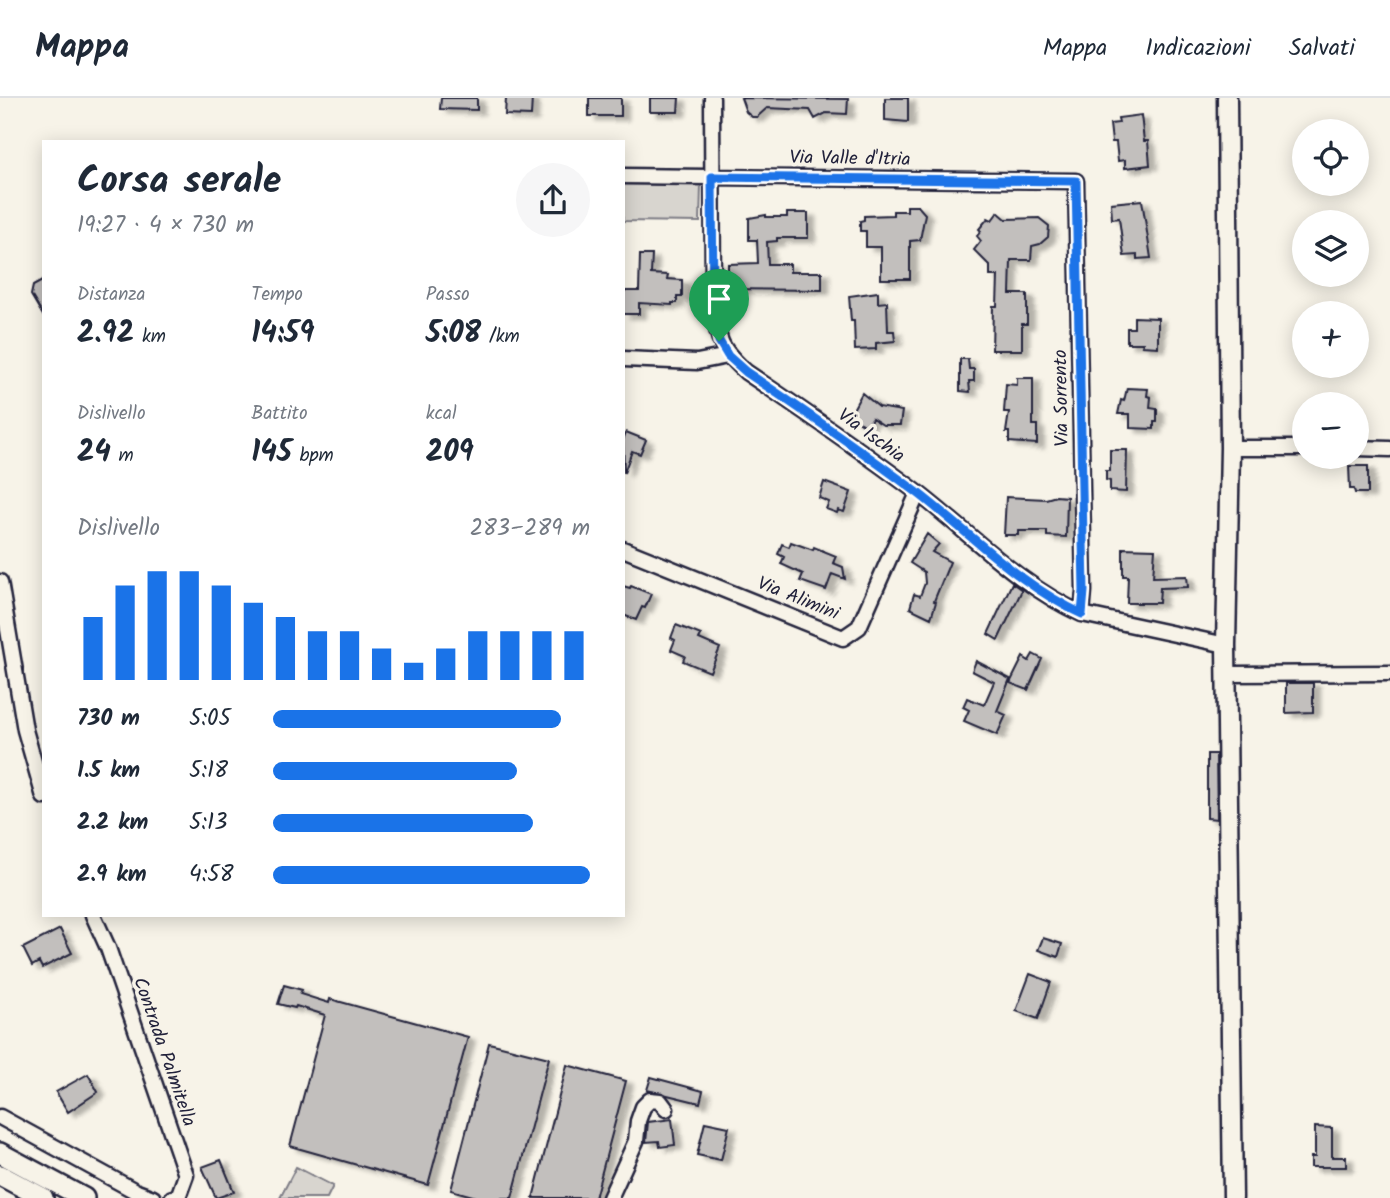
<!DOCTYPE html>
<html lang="it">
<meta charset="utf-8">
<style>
:root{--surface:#fff;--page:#f6f6f7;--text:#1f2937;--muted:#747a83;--line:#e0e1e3;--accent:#1a73e8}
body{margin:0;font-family:Kalam,sans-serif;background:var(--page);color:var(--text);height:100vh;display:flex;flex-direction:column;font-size:26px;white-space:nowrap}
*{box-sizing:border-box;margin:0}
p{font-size:23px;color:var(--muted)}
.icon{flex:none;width:38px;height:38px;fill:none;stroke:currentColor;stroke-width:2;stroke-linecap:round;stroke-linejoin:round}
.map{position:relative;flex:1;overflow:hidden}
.side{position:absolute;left:42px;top:42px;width:583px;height:777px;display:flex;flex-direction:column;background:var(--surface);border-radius:0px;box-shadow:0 4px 18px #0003}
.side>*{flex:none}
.tools{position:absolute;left:1292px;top:21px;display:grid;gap:14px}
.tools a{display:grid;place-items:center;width:77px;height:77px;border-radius:50%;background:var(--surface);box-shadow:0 4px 18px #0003;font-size:35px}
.pin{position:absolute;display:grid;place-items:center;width:60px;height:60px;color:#fff;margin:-72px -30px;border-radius:50% 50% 50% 0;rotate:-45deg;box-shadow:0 0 7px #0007}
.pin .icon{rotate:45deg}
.round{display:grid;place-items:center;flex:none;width:74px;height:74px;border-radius:37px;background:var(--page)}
.headline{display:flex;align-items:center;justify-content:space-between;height:119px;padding:0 35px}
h1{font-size:38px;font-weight:700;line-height:52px}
.metrics{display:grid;grid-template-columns:repeat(3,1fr);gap:10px;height:119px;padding:7px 35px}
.metrics div{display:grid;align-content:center}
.metrics b{font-size:30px;font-weight:700}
.metrics small{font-size:19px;font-weight:400}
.metrics p{font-size:19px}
.chart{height:196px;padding:14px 35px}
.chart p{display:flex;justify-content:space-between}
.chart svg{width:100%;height:126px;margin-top:7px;stroke:var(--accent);stroke-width:6}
ul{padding:0 35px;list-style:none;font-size:23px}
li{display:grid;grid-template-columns:112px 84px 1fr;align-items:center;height:52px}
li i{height:18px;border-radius:9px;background:var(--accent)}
header{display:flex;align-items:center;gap:42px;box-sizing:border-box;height:98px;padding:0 35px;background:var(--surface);border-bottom:2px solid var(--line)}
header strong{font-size:33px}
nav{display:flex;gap:38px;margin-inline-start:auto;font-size:24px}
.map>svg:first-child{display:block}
.green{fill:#d8d5cf;stroke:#7d7c85;stroke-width:2}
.building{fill:#c2bfbd;stroke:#22223b;stroke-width:2;filter:url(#shadow)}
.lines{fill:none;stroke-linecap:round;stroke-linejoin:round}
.minor-casing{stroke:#22223b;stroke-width:19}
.major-casing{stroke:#22223b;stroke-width:23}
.highway-casing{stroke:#22223b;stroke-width:24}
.minor{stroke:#f7f3e8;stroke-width:14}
.major{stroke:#f7f3e8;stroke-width:18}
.highway{stroke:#f7f3e8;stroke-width:19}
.route-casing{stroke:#fff;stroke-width:14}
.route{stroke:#1a73e8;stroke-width:9}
.labels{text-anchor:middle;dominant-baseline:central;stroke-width:7;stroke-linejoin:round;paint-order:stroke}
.street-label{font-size:19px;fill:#22223b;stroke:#f7f3e8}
</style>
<header>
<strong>Mappa</strong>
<nav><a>Mappa</a><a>Indicazioni</a><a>Salvati</a></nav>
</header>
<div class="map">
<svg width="1390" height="1100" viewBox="0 0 1390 1100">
<defs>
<filter id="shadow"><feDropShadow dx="7" dy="4" stdDeviation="2" flood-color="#0004"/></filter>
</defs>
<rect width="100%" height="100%" fill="#f7f3e8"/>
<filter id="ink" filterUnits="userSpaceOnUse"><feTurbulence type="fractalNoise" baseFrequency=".0143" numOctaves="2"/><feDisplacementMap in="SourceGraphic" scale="14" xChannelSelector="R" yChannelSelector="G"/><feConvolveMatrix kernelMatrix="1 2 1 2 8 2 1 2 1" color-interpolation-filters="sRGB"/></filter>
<g filter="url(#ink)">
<path class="green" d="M623,85L701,86L700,124L623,123Z
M296,1069L333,1088L327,1100H280Z"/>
<path class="building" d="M441,0H477V12L440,11Z
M506,0H532L531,18L505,17Z
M589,0H621V18H589Z
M650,0H679L678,14H650Z
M741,0L848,1L847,16L826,15L815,21L810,12L767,10L757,19H752L746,14Z
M885,0H908V24L885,22Z
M1141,17L1144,43H1148L1150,67L1125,70V62L1118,63L1116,44H1112L1110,26L1119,25L1118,20Z
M1142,102L1151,160L1137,161V157L1124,158L1119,120L1112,121L1111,105Z
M907,108H918L925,116L920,142L910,143V181H881V149H866V133H860V123L864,122V118L893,117V113H907Z
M998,114L1006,121L1039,120L1049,128L1048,139L1040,146L1032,148L1031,162H1011L1010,196H1027V226H1022V252H992L993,208H997L998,178H990V168L974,152L981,143L977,138L981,133L979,131L988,120L992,122Z
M787,115H808V140H777V143L767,144L768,166H790V174H822V192L723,191L722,174H728V166L758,165L757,142H749V120L766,117V119H787Z
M640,157H652L651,176L668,177L667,181L682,182V199H677V205H672V207L639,205V216H623V193H639Z
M44,182V219L31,197L33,188Z
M878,194V205L887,204L888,233H894L895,243L876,245V251L855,252L854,223H851L849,198Z
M1134,219L1158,220V249L1142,248L1143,245H1127V230H1134Z
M960,261H968L969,271H974V283H969L970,294L960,293Z
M1017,280H1033V327H1037V346L1009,344V334H1006L1009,314H1004L1006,286L1017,287Z
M1127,290L1148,291L1147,298L1151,299L1150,310L1157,311V324H1154V331L1130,330V316H1118L1121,302L1124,303Z
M862,295L879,309L902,313L900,327H883L872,320L867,329L850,317Z
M626,334L646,342L640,356L632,353L624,375L623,342Z
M1110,352H1127L1126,394L1110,393V383L1106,382V373H1110Z
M1349,368H1368V395H1355L1354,391H1350Z
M824,384L851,394L844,414L838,412L837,415L826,411L829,404L819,400Z
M1056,398L1067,399L1066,439L1047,438V433H1018V437H1004L1006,399L1046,401Z
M927,436L939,446L932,454L950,464L934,503L936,504L931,520L910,510L914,496L920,498L925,485L924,474L910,465Z
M791,444L813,452L814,449L836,458L833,465L843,469L845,481L832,476L826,492L800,483L803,476L781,466L784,459L778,456L782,446L789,449Z
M1123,450L1155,451L1153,479L1187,478L1188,489L1160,490L1159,505H1127L1128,478H1123Z
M1012,485L1022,492L998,542L988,536Z
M623,488L630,490L631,488L651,496L645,510L642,509L636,522L623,517Z
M676,527L701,537L699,541L720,550L710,574L683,563L685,558L671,552L675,542L671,540Z
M1033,556L1042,561L1028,592L1010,585L1023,559L1029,563Z
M976,563L1010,581L997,613L1006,617L997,637L964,623L969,612L963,609L967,600L984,607L994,584L972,573Z
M1286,585H1313V614L1286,615Z
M1207,656H1216L1217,721L1207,720Z
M60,831L72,855L42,870L39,864L32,868L23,850Z
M1043,840L1062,846L1058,859L1038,852Z
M1030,876L1051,884L1038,921L1016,913Z
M284,887L302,892L300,896L329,905L330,901L468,939L428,1087L290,1048L325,917L296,908L295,910L278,906Z
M489,945L549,960L512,1100H480L451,1092Z
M567,967L626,983L595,1100H533Z
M88,976L98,994L68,1014L56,994Z
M651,979L703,993L700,1005L647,992Z
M672,1021L675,1047L660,1049L659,1043L646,1044L648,1024Z
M705,1024L729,1029L721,1062L697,1057Z
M1315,1029L1332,1030V1059H1346V1069H1311V1059H1315Z
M221,1062L234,1094L216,1100L202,1069Z"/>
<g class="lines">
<g class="minor-casing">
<path id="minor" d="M712,0L713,210C719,245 720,250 746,274C804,313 862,353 918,395C971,436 1021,489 1082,516L1226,547
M623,78L1076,83L1084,493L1082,516
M623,261L697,264L728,258
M1230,350H1304
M1356,350L1390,351
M623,451L843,540L859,529L918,395
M0,484L25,632L44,699
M1227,576L1390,575
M93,817L108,850L186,1077L178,1099L172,1100
M0,1019L137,1094L153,1100
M610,1100L636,1043L638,1023L643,1009L650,1002L660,1003L666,1011"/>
</g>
<g class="major-casing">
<path id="major" d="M1227,0L1230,350L1226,547L1233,1100"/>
</g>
<g class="highway-casing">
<path id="highway" d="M0,1055L84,1100
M0,1077L43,1100"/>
</g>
<use href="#minor" class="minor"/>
<use href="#major" class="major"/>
<use href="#highway" class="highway"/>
</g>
</g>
<g class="lines" filter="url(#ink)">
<g class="route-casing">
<path id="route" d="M712,79L1076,83L1084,493L1082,516C1021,488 971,436 918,395C862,353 804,313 746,274L728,258L719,243L713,210Z"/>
</g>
<use href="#route" class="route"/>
</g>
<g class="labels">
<g class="street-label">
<text transform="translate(850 61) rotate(1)">Via Valle d'Itria</text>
<text transform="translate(1062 300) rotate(-91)">Via Sorrento</text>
<text transform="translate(871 338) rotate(36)">Via Ischia</text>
<text transform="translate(798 501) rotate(22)">Via Alimini</text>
<text transform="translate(164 954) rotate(71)">Contrada Palmitella</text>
</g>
</g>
</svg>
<div class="tools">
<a><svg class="icon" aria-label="locate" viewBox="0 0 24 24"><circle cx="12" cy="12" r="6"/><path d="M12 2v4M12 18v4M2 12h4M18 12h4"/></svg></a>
<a><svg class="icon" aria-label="layers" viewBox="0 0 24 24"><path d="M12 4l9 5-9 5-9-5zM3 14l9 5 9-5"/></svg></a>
<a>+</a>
<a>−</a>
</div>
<div class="pin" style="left:719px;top:243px;background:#1e9e55"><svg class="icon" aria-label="arrive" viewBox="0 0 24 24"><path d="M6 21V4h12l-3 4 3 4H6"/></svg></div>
<section class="side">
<div class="headline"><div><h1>Corsa serale</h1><p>19:27 · 4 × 730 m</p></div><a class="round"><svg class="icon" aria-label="share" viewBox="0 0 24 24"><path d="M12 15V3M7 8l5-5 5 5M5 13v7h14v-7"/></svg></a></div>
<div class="metrics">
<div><p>Distanza</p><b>2.92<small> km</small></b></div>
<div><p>Tempo</p><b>14:59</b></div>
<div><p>Passo</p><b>5:08<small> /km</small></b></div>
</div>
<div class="metrics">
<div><p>Dislivello</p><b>24<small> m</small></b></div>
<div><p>Battito</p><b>145<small> bpm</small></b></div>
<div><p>kcal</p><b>209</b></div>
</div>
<div class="chart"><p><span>Dislivello</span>283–289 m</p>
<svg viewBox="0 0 160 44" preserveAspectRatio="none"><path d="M5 44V22M15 44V11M25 44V6M35 44V6M45 44V11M55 44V17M65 44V22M75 44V27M85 44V27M95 44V33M105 44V38M115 44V33M125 44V27M135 44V27M145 44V27M155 44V27"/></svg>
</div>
<ul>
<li><b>730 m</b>5:05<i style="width:91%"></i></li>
<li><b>1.5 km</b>5:18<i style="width:77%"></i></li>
<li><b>2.2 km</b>5:13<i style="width:82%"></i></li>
<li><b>2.9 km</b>4:58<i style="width:100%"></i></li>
</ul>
</section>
</div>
